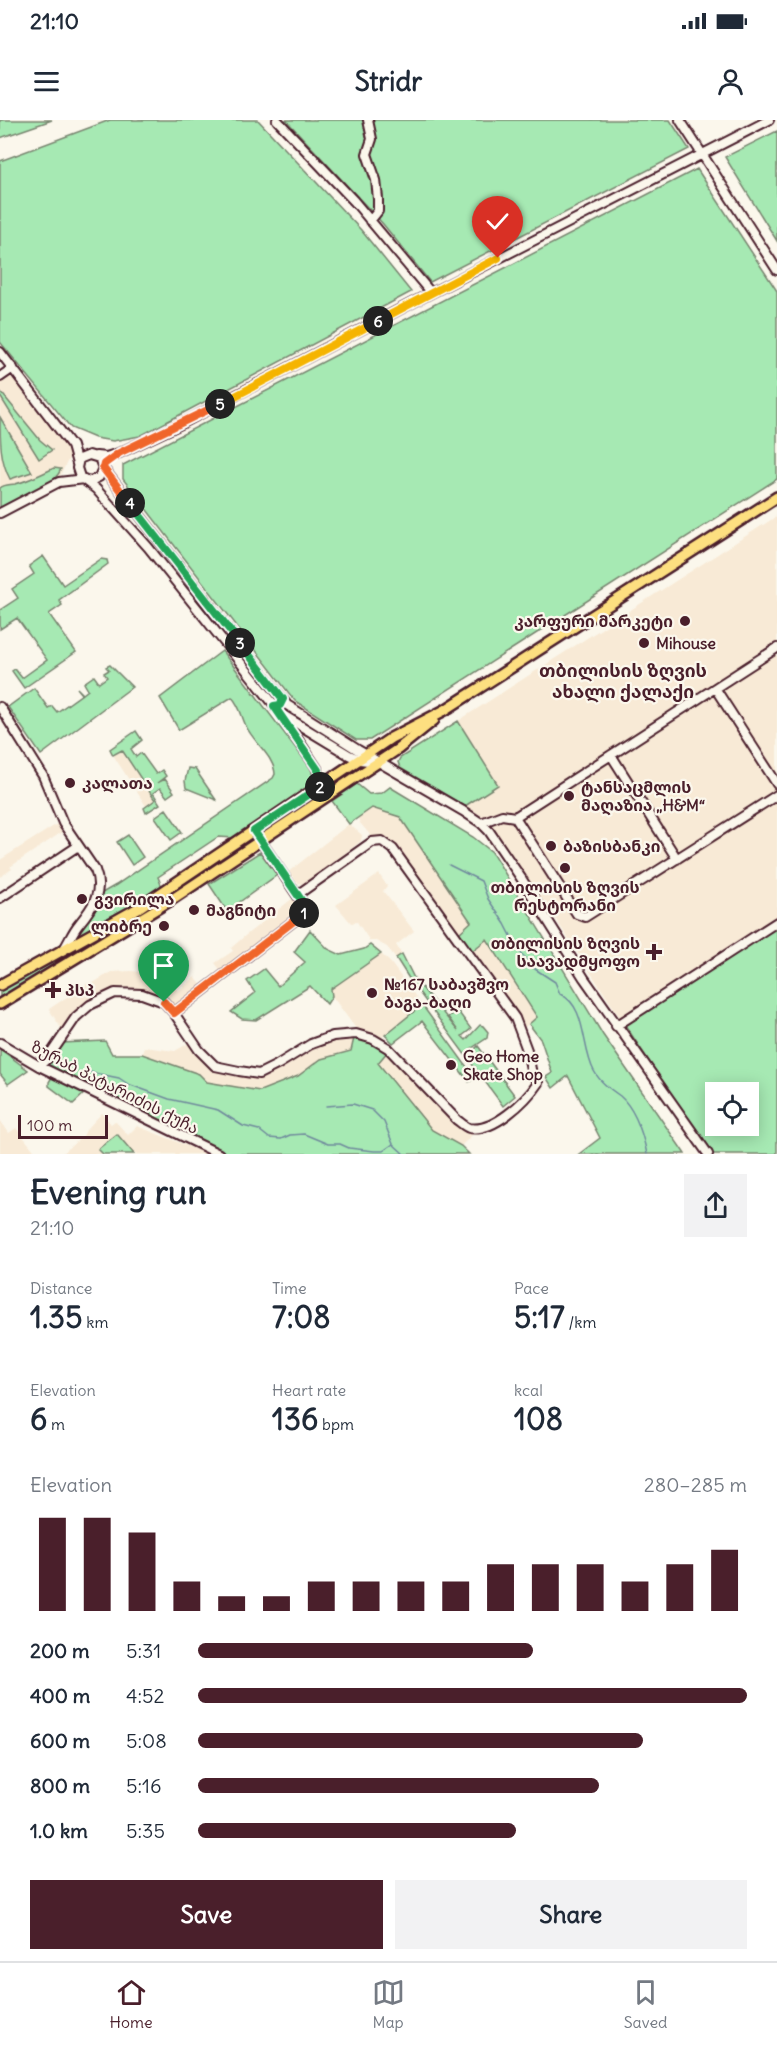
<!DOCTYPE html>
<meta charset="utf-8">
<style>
:root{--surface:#fff;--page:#f2f2f3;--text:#1f2937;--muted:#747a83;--line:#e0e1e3;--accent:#4a1f2b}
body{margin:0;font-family:Delius,"Noto Sans Georgian",sans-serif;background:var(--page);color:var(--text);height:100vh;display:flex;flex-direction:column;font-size:22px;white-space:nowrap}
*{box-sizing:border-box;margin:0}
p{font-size:20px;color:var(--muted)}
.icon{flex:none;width:33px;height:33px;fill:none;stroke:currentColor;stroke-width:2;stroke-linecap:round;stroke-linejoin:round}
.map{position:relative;height:1034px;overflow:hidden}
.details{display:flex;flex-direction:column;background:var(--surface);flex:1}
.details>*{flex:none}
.tools{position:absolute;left:705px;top:962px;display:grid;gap:12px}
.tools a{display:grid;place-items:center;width:54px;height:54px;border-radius:0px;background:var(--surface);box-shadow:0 3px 15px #0003;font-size:30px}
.scale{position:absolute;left:18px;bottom:15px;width:90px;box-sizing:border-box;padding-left:6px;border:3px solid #4a1f2b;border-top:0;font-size:16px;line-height:21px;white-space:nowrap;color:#4a1f2b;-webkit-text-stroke:4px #fbf7ec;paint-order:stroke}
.pin{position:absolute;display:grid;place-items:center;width:51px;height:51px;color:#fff;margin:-62px -26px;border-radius:50% 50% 50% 0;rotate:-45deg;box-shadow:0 0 6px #0007}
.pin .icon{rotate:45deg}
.km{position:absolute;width:30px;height:30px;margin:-15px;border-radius:50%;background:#222;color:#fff;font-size:16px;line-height:30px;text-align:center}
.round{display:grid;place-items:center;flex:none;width:63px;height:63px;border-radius:0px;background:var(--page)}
.overview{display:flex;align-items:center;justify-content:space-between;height:102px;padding:0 30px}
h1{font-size:33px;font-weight:800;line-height:45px}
.stats{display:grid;grid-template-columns:repeat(3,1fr);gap:9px;height:102px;padding:6px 30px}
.stats div{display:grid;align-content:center}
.stats b{font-size:30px;font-weight:800}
.stats small{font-size:16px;font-weight:400}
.stats p{font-size:16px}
.chart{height:168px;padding:12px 30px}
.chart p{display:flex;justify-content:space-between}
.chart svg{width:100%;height:108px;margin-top:6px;stroke:var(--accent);stroke-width:6}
.cta{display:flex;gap:12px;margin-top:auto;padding:12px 30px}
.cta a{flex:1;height:69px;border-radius:0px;background:var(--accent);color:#fff;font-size:24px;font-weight:800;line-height:69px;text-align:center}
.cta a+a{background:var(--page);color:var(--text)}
ul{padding:0 30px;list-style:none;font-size:20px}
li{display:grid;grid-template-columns:96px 72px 1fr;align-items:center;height:45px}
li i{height:15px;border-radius:8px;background:var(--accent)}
.status{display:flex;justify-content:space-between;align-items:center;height:42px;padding:0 30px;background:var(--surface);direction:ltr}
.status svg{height:16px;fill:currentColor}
header{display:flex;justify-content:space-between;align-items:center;height:78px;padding:0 30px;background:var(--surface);font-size:27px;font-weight:800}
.menu{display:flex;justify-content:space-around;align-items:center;height:84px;border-top:2px solid var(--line);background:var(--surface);font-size:16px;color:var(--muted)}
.menu a{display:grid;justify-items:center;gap:3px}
.menu .current{color:var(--accent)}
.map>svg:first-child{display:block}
.built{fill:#f8ead6}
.green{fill:#a6e9b3;stroke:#78846f;stroke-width:1.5;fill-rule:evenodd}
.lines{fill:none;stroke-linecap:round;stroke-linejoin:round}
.stream{stroke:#6f899c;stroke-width:1.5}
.minor-casing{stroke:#4a1f2b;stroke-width:12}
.major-casing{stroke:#4a1f2b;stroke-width:14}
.minor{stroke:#fbf7ec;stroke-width:8}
.major{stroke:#fddf80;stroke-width:9}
.split-1-casing{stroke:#fff;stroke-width:12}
.split-2-casing{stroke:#fff;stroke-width:12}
.split-3-casing{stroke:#fff;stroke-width:12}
.split-4-casing{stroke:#fff;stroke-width:12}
.split-5-casing{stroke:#fff;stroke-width:12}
.split-6-casing{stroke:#fff;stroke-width:12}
.split-7-casing{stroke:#fff;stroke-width:12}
.split-1{stroke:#f0652b;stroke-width:8}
.split-2{stroke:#22a559;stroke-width:8}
.split-3{stroke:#22a559;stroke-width:8}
.split-4{stroke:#22a559;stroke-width:8}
.split-5{stroke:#f0652b;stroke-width:8}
.split-6{stroke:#f5b400;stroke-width:8}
.split-7{stroke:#f5b400;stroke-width:8}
.poi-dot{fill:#4a1f2b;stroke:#fbf7ec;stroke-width:2}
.labels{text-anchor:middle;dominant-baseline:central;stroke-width:4.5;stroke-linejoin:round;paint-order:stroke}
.poi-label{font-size:16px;font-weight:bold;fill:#4a1f2b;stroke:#fbf7ec;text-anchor:start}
.street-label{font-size:16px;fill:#4a1f2b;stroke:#fbf7ec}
.neighbourhood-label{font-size:18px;font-weight:bold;fill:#4a1f2b;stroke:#fbf7ec}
</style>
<div class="status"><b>21:10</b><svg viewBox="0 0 49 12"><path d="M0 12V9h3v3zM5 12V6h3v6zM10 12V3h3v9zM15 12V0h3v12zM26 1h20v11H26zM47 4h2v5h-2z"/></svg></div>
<header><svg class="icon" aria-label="menu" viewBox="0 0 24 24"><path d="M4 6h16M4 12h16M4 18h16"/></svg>Stridr<svg class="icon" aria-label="person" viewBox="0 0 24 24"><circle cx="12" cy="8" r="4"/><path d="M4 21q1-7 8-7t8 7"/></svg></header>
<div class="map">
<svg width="777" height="1034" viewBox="0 0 777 1034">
<rect width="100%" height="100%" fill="#fbf7ec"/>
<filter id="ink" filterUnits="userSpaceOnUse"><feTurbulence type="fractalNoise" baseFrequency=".0167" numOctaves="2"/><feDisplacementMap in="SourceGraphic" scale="12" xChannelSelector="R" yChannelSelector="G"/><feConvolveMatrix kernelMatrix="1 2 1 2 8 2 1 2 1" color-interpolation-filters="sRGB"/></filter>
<g filter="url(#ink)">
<path class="built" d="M9,255L13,259H17L70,329L71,334L59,358L53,363L0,391V261Z
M777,396V802L623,902L545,783L492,716L483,697L465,686L498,665L458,601Z
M121,629L155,680L146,686L113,635Z
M372,688L400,697L471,802L458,814L394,725L386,719L372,717L360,703L358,698Z
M57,704L62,712L10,747L12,749L0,757V740Z
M349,704L362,715L361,721L306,764L295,763L287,753Z
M379,754L387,766L383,771L414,811L396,825L402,834L396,838L387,827L376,821H370L357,802L351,803L336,785Z
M293,778L303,790L222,852L215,843L233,831L231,828L246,815Z
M486,818L537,898L523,908L472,831Z
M381,834L390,842L422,885L381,918L357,910L332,876L330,869Z
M131,851L163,854L178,871L195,857L203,867L176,889L168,880L142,870L112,868L94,878L77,890L62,910L49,889L88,863L90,865L111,852Z
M339,918H354L351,931L321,939L298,956L260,971L207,962L199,954L142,934L144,927L175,931L189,923L213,950L257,958L270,953L312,927Z
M388,931L457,1003L474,1013L461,1026L432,1010L378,942Z
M102,993L111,1004L115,1001L128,1015L137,1006L208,1034H62L83,1016L86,1010Z
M0,1000L9,1013L16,1008L37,1034H0Z"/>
<path class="green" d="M0,0H52L0,18Z
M110,0H258L361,110L411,172L140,316L113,321L95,318L71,308L0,222V41Z
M286,0H670L689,29L430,162L383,104Z
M777,11V121L725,37Z
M697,49L777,171V359L370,620H356L295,581L123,359V345Z
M0,271L40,320L52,330L39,339L0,276Z
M0,297L32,352L10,359C0,341 0,319 0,297Z
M54,348L61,349C55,366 17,381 0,390V368C5,364 9,365 15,364C28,361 42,354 54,348Z
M43,436L63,465L101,439L107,440L108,444L59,480L62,485L49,494L76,532L24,568L12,551L15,549L22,558L47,540L17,498L0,509V490L18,478L12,469L34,454L29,446Z
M222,531L310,647C314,654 313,659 309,667L235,718L218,717L158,757L162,767L128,790L78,817L76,814L77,812L99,784L102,773L116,765L273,658L275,654C274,636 253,622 246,606C240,593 241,588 232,577L179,610L160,578Z
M110,545L132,567L41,635L8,587L34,568L48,588L52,586L57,592L82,574L77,568L83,574L88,570L84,563L94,556L99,563L107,557L104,553L109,550L106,547Z
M458,601L498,665L465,686L400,648L398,642L400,638Z
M136,611L142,620L131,629L136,637L141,633L156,654L162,650L166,656L157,663L165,659L174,672L167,677L160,668L153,673L160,684L146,693L144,688L155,680L122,630L113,635L110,629Z
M188,648L195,649L216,680L186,668L185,661Z
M357,664L369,674L382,673L390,667L473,717L492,732L603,915L685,1034H579L600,1018L568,956L553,968L546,957L552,953L541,920L529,904L537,897L487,819L472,831L458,814L471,802L400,697L372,688L349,704L332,681Z
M166,689L182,712L171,720L155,697Z
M128,715L143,737L132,745L117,722Z
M260,732L277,755L227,791L209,764Z
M777,802V1034H711L623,902ZM716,972H748V1005H716Z
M310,810L328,829L341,835L364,829L370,825L381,834L331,869L332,876L327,884L310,866L256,900L242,899L231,892L255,873L247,861L264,849L278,866L305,842L294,832Z
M402,834L414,858L458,911L448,897L457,890L471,909L462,916L466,920L480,905L483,906L488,912L487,918L472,928L474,930L478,926L515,976L503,986L410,860L396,838Z
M62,837L63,839L0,878V870Z
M422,885L475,958L469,962L422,901L393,923L385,915Z
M354,918L374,924L388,931L378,943L432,1010L461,1026L469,1034H226L46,946L61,923L105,921L112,934H142L199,954L207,962L260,971L298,956L321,939L351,931Z
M0,929L28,950L8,964L0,954Z
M52,957L85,973L73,984L49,966V962Z
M117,1014L134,1034H103L98,1029Z"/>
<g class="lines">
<path class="stream" d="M449,745L481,761L488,779L505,804L519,831L535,849L555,862L560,874C587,886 581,927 594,951C600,962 610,969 620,976C635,989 643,1015 647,1034
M89,952L119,958L128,964L169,979L218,990L243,1006L259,1010L269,1018L281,1019L290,1015L304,1014L328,1024H340L349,1028L374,1031H383L393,1024
M326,986L353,984L372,990L384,1002L393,1024L404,1034"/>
<g class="minor-casing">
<path id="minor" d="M277,0L354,81L431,173
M368,0L372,19L367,34L376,60L378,79V91L370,101
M680,0L777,150
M0,232L72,326L77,344
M0,257L13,248
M96,336L106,337L119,333L183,303L431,173L769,0
M103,348L287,585L358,630L463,691L481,703L489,711L521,758L584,858L708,1034
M86,360L91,361L99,357L103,348L99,338L89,335L79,339L77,348L80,357L96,369L148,427L280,592L318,650L321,667
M0,393L59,362L84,359
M715,568L777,664
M0,587L43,656L63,703L95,750C104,772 92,788 79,804C73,811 69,821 64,829
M283,595L349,635L360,640L376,642
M611,635L677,739
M515,697L577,794L585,797L777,675
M481,703L502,695L515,697L777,528
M0,778L78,726
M174,893L308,790L297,775
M616,906L777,802
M0,923L39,946L219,1034
M39,946L48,938L76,897L90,885L115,873L142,874L164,882L174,893L199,930L215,946L239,951L259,954L277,945L311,924L333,916L356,914L373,919L388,928L457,1000C460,1002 465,1007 469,1008C493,1013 526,981 538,963L532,954L527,930L515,898L393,729L382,721L372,722L297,775L260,720"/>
</g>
<g class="major-casing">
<path id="major" d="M0,865L140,787L391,618L445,590L777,377
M0,884L171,780L398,629L434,600"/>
</g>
<use href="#minor" class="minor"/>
<use href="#major" class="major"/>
</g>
</g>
<g class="lines" filter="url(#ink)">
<g class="split-1-casing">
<path id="split-1" d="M164,882L174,893L304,793"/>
</g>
<g class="split-2-casing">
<path id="split-2" d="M304,793L308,790L254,711L320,667"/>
</g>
<g class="split-3-casing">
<path id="split-3" d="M240,523L283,579L280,585L274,586L318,650L320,667"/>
</g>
<g class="split-4-casing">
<path id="split-4" d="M130,383L240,523"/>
</g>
<g class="split-5-casing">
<path id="split-5" d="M130,383L103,348L104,344L119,333L220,284"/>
</g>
<g class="split-6-casing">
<path id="split-6" d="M220,284L378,201"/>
</g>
<g class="split-7-casing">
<path id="split-7" d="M378,201L498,138"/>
</g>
<use href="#split-1" class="split-1"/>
<use href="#split-2" class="split-2"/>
<use href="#split-3" class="split-3"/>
<use href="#split-4" class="split-4"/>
<use href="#split-5" class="split-5"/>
<use href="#split-6" class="split-6"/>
<use href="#split-7" class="split-7"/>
</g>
<g class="poi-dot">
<circle cx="685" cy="501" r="6"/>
<circle cx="644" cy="523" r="6"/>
<circle cx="70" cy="663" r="6"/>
<circle cx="569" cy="676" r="6"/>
<circle cx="551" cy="726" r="6"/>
<circle cx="565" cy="748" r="6"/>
<circle cx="82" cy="779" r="6"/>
<circle cx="194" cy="790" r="6"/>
<circle cx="164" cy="806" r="6"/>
<path d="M651 823h6v6h6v6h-6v6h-6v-6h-6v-6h6z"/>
<path d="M50 861h6v6h6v6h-6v6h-6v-6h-6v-6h6z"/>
<circle cx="372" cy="873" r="6"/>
<circle cx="451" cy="945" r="6"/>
</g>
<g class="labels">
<g class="poi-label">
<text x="673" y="501" text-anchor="end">კარფური მარკეტი</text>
<text x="656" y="523">Mihouse</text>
<text x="82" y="663">კალათა</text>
<text x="581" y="667">ტანსაცმლის<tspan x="581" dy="18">მაღაზია „H&amp;M“</tspan></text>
<text x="563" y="726">ბაზისბანკი</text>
<text x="565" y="767" text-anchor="middle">თბილისის ზღვის<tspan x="565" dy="18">რესტორანი</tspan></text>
<text x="94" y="779">გვირილა</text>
<text x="206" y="790">მაგნიტი</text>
<text x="152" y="806" text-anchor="end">ლიბრე</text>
<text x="640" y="823" text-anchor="end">თბილისის ზღვის<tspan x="640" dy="18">საავადმყოფო</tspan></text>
<text x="384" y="864">№167 საბავშვო<tspan x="384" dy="18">ბაგა-ბაღი</tspan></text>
<text x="65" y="870">პსპ</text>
<text x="463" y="936">Geo Home<tspan x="463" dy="18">Skate Shop</tspan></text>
</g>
<g class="street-label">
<text transform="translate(115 967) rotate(27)">ზურაბ პატარიძის ქუჩა</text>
</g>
<g class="neighbourhood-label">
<text x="623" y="550">თბილისის ზღვის<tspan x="623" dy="21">ახალი ქალაქი</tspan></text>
</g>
</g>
</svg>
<div class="tools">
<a><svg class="icon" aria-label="locate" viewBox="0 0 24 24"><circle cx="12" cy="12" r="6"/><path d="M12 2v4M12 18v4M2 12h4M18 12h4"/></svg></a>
</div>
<div class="scale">100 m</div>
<div class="pin" style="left:164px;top:882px;background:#1e9e55"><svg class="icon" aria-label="arrive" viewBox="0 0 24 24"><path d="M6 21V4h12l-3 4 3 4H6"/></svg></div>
<div class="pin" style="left:498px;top:138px;background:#d93025"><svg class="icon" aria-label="check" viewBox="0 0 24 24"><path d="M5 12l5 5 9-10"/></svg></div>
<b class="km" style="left:304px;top:793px">1</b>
<b class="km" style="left:320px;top:667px">2</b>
<b class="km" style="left:240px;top:523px">3</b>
<b class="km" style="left:130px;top:383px">4</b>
<b class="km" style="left:220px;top:284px">5</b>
<b class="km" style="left:378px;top:201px">6</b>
</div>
<section class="details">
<div class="overview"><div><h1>Evening run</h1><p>21:10</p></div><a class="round"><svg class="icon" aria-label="share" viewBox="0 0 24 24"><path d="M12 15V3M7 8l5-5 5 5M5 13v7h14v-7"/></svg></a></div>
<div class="stats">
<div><p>Distance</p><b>1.35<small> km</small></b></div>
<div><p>Time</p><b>7:08</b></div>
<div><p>Pace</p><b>5:17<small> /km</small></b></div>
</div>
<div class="stats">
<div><p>Elevation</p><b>6<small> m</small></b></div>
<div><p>Heart rate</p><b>136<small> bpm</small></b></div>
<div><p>kcal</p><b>108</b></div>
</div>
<div class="chart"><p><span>Elevation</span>280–285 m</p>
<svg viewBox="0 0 160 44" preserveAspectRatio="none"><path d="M5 44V6M15 44V6M25 44V12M35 44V32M45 44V38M55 44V38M65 44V32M75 44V32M85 44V32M95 44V32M105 44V25M115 44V25M125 44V25M135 44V32M145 44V25M155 44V19"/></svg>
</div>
<ul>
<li><b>200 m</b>5:31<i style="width:61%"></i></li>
<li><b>400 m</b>4:52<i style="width:100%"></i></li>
<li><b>600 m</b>5:08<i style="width:81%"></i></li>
<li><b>800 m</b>5:16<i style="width:73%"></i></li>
<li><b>1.0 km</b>5:35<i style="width:58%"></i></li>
</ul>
<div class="cta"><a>Save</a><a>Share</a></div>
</section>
<nav class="menu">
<a class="current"><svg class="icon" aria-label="home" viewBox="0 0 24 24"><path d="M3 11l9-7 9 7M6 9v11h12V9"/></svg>Home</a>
<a><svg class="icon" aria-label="map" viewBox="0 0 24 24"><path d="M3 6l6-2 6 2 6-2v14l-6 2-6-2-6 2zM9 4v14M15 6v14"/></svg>Map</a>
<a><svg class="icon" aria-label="saved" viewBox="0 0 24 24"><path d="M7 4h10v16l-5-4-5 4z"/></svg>Saved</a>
</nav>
